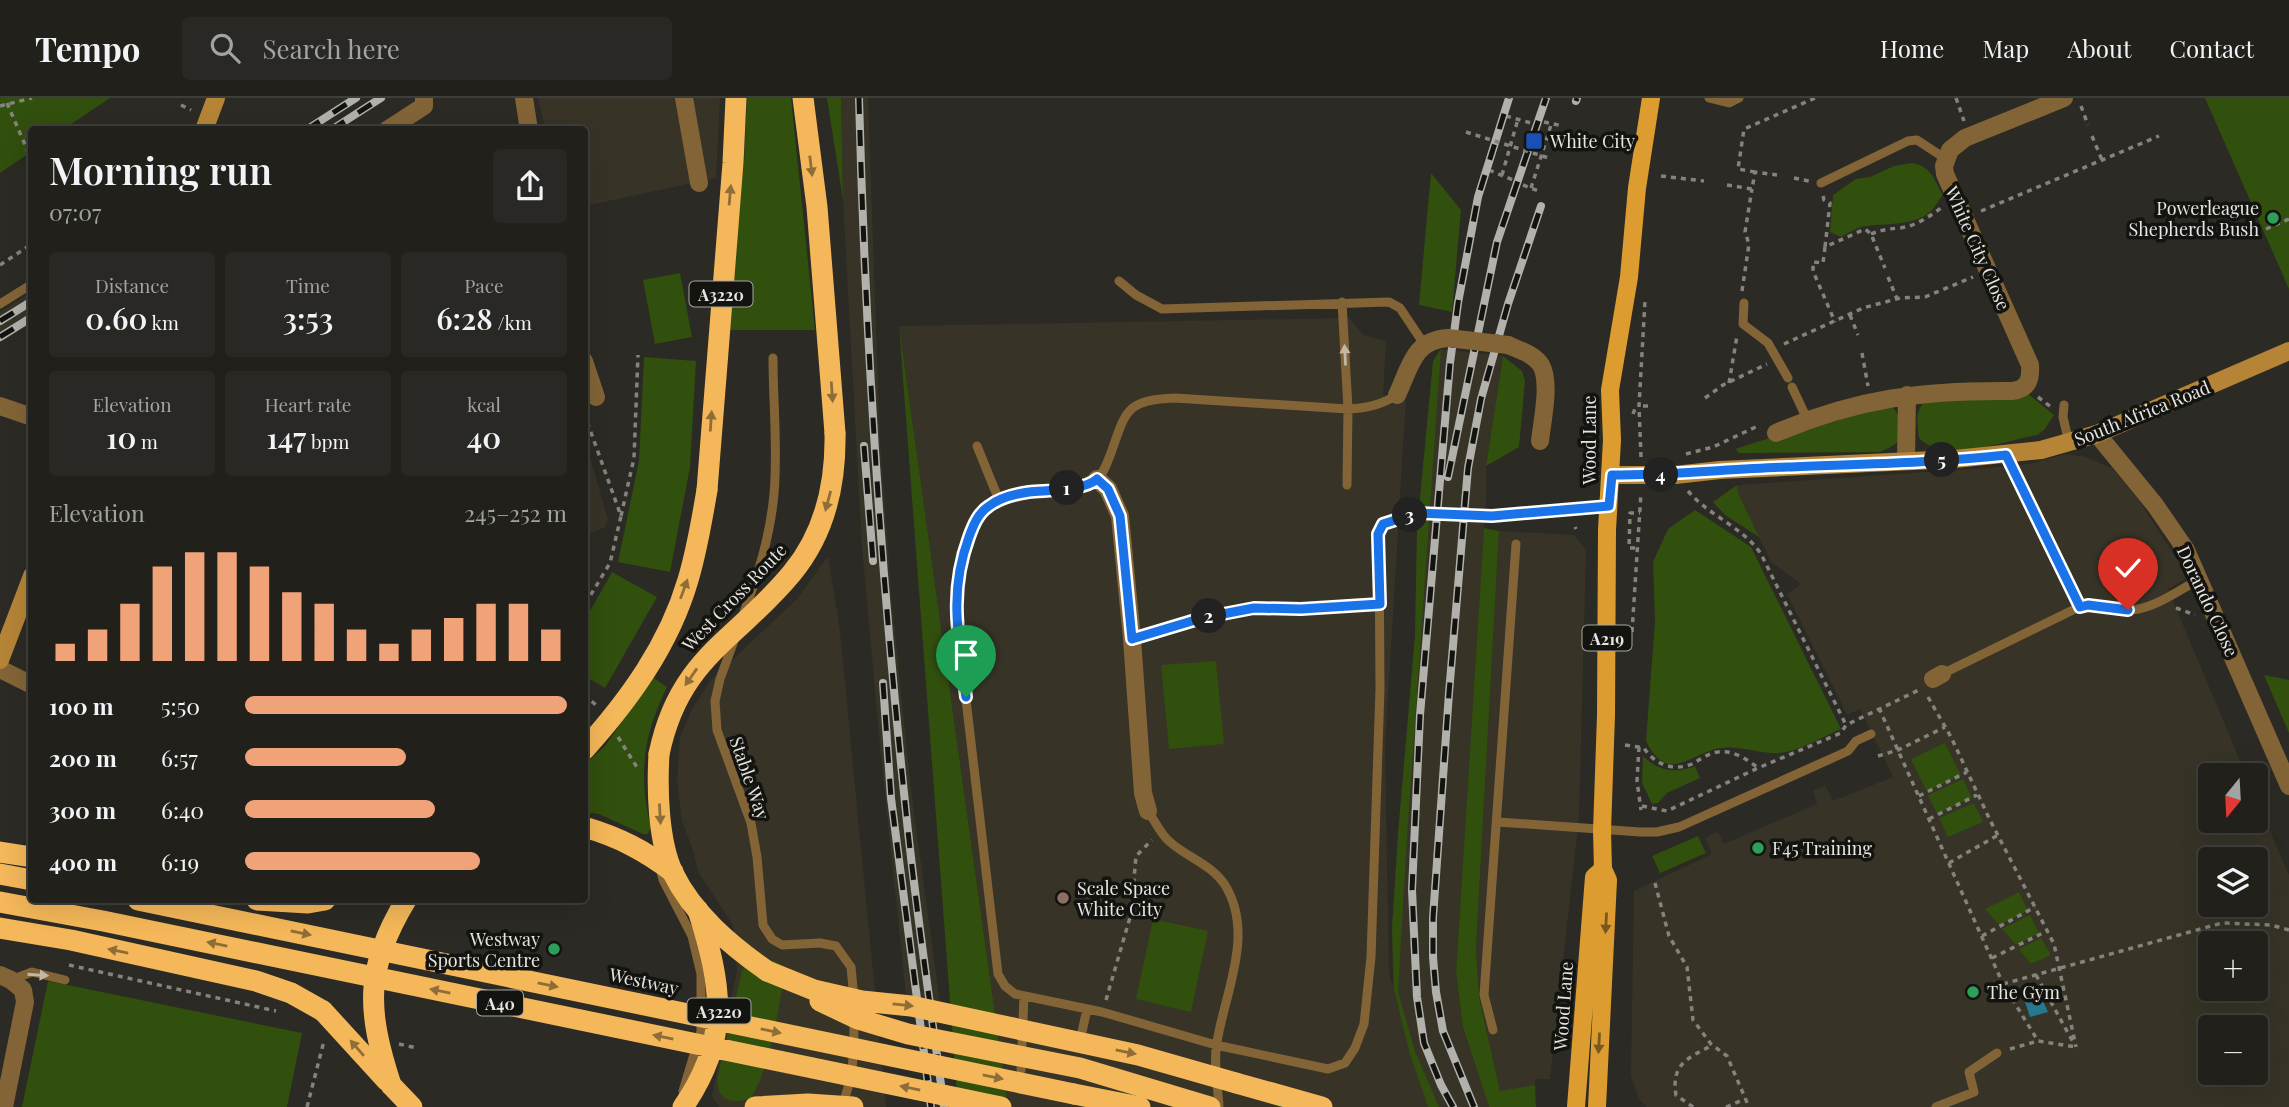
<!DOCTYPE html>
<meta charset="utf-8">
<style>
:root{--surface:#21201b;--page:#292824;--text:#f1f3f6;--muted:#a2a3a3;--line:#3e3e3a;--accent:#f0a279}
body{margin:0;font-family:"Playfair Display",serif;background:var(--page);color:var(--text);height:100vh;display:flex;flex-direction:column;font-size:26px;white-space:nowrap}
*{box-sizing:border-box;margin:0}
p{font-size:23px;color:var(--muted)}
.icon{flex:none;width:38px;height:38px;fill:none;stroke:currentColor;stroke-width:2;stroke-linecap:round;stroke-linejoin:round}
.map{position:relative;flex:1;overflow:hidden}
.drawer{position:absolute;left:28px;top:28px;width:560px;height:777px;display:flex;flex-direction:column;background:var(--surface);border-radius:7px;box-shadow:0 7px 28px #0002,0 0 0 2px var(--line)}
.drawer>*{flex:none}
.needle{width:46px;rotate:198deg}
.buttons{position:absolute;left:2198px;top:665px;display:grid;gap:14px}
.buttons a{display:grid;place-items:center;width:70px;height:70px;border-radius:7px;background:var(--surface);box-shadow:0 7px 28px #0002,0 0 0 2px var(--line);font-size:35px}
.pin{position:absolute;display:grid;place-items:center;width:60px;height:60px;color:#fff;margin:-72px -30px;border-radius:50% 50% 50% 0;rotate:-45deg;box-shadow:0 0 7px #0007}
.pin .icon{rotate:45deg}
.km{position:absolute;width:35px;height:35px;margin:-18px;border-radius:50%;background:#222;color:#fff;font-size:19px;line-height:35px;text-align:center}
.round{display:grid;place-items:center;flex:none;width:74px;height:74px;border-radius:7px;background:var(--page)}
.summary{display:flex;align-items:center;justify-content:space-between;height:119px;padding:0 21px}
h1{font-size:38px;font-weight:600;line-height:52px}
.figures{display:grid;grid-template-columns:repeat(3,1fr);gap:10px;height:119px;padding:7px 21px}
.figures div{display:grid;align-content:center;border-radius:7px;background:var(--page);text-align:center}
.figures b{font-size:30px;font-weight:600}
.figures small{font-size:19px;font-weight:400}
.figures p{font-size:19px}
.chart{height:196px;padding:14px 21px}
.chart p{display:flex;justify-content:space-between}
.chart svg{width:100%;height:126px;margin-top:7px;stroke:var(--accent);stroke-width:6}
ul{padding:0 21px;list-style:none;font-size:23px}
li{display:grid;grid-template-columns:112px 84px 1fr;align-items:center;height:52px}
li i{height:18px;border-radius:9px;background:var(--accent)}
header{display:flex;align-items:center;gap:42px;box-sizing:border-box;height:98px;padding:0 35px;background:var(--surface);border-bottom:2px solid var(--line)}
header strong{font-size:33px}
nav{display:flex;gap:38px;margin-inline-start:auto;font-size:24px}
.search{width:490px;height:63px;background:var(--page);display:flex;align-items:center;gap:18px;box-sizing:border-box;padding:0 24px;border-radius:7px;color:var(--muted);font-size:26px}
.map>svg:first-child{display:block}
.built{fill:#373327;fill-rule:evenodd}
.green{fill:#314f0d}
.water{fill:#25788d}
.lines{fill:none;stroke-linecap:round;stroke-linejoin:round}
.path{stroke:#84837e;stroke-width:3.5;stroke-dasharray:5 5;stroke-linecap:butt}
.lane{stroke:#836437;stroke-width:9}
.street{stroke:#836437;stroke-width:18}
.secondary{stroke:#b58436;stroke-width:18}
.primary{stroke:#dc9c30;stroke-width:18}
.highway{stroke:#f4b759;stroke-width:21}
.rail-casing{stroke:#b2b1ac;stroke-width:8}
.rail{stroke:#131310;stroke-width:5;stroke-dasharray:16;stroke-linecap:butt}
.path-bridge{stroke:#84837e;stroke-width:3.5;stroke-dasharray:5 5;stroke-linecap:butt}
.lane-bridge{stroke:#836437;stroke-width:9}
.street-bridge{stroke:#836437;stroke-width:18}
.highway-bridge{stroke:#f4b759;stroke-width:21}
.oneway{fill:#8f6d38}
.oneway2{fill:#c3b8a6}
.oneway3{fill:#785820}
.route-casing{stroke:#fff;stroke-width:14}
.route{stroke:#1a73e8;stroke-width:9}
.transit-dot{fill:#1a4fb4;stroke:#131310;stroke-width:2.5}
.leisure-dot{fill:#2e9e5b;stroke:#131310;stroke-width:2.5}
.education-dot{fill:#8d6e63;stroke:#131310;stroke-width:2.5}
.labels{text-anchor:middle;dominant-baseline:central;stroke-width:7;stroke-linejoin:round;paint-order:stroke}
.shield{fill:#131310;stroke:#a7a6a2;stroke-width:2}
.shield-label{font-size:16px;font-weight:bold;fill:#e6e5e1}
.poi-label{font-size:18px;fill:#e6e5e1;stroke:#131310;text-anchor:start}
.street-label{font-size:18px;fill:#e6e5e1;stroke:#131310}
</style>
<header>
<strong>Tempo</strong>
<div class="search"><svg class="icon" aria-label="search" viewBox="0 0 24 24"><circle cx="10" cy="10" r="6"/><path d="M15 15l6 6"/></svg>Search here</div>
<nav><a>Home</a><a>Map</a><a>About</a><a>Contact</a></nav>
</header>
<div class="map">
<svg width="2289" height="1009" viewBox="0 0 2289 1009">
<rect width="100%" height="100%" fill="#2c2a24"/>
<path class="built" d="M538,0H720L716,80L585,108L584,32L545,31Z
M841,0H868L880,342L892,506L911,692L940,905L906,898L881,658L862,449L843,102Z
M31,194V225L0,245V214Z
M1349,220L1363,237L1386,243L1383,297L1406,299L1385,649L1389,875L1393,889L1392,830L1398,736L1415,538L1417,432L1433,263L1441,251L1503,258L1486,368V401L1456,874L1463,929L1489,1009H1439L1415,954L1394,892L1415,969L1434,1009H1008L899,228Z
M585,342L608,421L605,429L585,438Z
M2066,356L2086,359L2112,370L2138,401L2188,479L2168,491L2246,677H2210V723H2256V700L2289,777V1009H1647L1639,1001L1631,978L1634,793L1712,756L1705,740L1718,734L1724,746L1817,706L1813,693L1825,687L1833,703L1893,679L1860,611L1847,617L1787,496L1801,486L1771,464L1738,395L1737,387L1999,369L2029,366ZM2210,761H2256V807H2210ZM2210,845H2256V891H2210ZM2210,929H2256V975H2210Z
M1499,433L1574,437L1586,452L1579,719L1550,981H1535V987L1500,994L1479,899L1476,851Z
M828,458L840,533L886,1009H719L712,998L737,873L733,827L698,774L693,752L682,723L677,684L680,639L692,611L711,582L797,501Z"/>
<path class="green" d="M0,0H110L64,31L32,32L31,54L0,75Z
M747,0H791L815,232H727L744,64Z
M827,0H841L843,102Z
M2205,0H2289V191Z
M1912,65C1932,69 1933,80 1943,97C1939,102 1934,111 1929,115C1914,127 1884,126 1866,128C1858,129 1848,135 1841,139L1830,134L1833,97L1856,81L1870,79L1894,68Z
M1431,75L1461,112L1452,214L1419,207Z
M680,175L692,239L655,246L643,182Z
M899,228L1008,1009H958Z
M1441,251L1407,740L1398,894L1415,953L1439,1009H1428L1409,953L1394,891L1392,830L1398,736L1415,538L1417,432L1433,263Z
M1503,258L1522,273L1525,283L1519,349L1486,368Z
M644,259L696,263L690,369L670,474L618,464L639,363Z
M2027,295L2054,317L2044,332L2037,337C2005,343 1944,366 1919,340C1917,325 1914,310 1928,302Z
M1872,310H1893C1900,317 1905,332 1899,342C1895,348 1886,351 1880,354L1748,355H1739L1735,351L1776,338L1779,344L1802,333Z
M1737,387L1738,395L1759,439L1725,417L1713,404Z
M1695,412L1751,449L1841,631C1822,639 1800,653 1780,655C1760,656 1739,647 1720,650C1689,656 1667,687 1646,643L1655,523L1653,464L1668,431Z
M1484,430L1499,433L1476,851L1479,899L1500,993L1535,987L1536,1009H1489L1463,929L1456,874Z
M612,474L657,499L605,590L585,578V522Z
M1216,563L1224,646L1169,651L1161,567Z
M2264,577L2289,582V635Z
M652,579L667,589C643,638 638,677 651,729L648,736H643L599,716L585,714L584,667L605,648Z
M1945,645L1961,677L1927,694L1911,661Z
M1643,658C1659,673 1674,676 1695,668L1700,680L1667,695L1658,705L1652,706L1642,685Z
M1963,681L1972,700L1937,716L1928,697Z
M1974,705L1983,724L1948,739L1939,720Z
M1698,738L1706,755L1660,775L1652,758Z
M2019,794L2028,813L1999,827L1985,811Z
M2030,817L2039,835L2016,847L2002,831Z
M1153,821L1208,833L1191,914L1136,901Z
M2041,840L2051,857L2031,866L2019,851Z
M752,857L774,863L784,868C783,896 768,982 749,1001C728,1007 715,1000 718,977L742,873Z
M48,883L302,935L287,1009H22Z"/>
<path class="water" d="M2037,890L2048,914L2030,919L2022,895Z"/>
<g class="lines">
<path class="path" d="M1956,0L1964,23
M7,5L29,56
M181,7L191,12
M0,8L32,0
M2081,8L2088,27
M1506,18L1531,25
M1544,24L1563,28
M2092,38L2102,62
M1489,72L1513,82
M1755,74L1738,71L1744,31L1815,0
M1502,77L1518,21
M1661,78L1704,83
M1794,80L1809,83
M1523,87L1541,94
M1727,87L1752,91L1755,74L1777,77
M1531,90L1552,24
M1823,98L1824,102L1830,105L1825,149L1865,131L1871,136L1885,170
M1981,113L2159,38
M2266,131L2289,121
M1871,136C1881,132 1888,131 1899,130C1914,129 1931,118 1942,109
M1825,149L1823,165L1813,164V173L1835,224
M0,167L32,146
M1888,179L1897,201
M1742,193L1749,146L1745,134L1752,91
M1850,217L1858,237
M1784,246L1863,210L1900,200L1925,199L1973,179
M1862,255L1868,288
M1729,285L1737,238
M2038,299L2051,309
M1705,300L1723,287L1767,266
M1643,308H1653
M584,315L621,418L610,465L584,508
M1633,316L1636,308
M1686,356L1713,349L1760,327
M1641,359L1639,308L1645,203
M2013,373L2074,498
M1688,393C1709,418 1743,429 1761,456L1846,627
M621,418L634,360L638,257
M1575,429L1576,431
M1635,450H1629L1630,415H1640
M2176,510L2195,517
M1632,534L1641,395
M1148,536L1202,520L1254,510L1367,507
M584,597L596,607
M1928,599L1951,639L1990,722L2054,846L2076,949
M1879,610L2003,886L2038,943L2076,949
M618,639L638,671
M1625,647L1644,650C1654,666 1673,674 1692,666C1700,662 1708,655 1718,654C1733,652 1747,661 1758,670
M1639,649L1637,683L1641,712
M1878,658L1898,652L1945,629
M1919,698L1967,674
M1642,708L1667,713L1758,670L1841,635L1846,627L1921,591
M1929,721L1977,697
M1949,765L1998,737
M1655,785L1669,838L1687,869L1693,922L1711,946L1727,958L1749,1009
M1982,838L2035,809
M1992,860L2047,833
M69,867L276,913
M2036,877L2073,944
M2003,886L2222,825L2271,827L2289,832
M1106,902L1131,816L1136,758L1152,742
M399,946L417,950
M2010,951L2038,943
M307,1009L324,943
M1693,1009L1676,997C1671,967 1687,960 1711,948
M1726,1009L1745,1001"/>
<path class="lane" d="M1709,0L1729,5L1739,0
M1821,85L1908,43L1917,42L1946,61
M1119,183L1136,197L1162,211L1389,204L1400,210L1420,240L1427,244
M1342,204L1348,311L1347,387
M1744,205L1743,226L1768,245L1788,280
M0,206L32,186
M1792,289L1807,321
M1397,297C1381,307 1367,310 1348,311L1175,300C1126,302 1126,312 1111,355C1107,365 1104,375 1096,383C1085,392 1068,389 1055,391C969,399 965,429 955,507L998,876L1005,888L1015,896L1102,914L1216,947L1328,971L1345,965L1355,950L1364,926L1371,859L1380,591L1379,436L1383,426L1417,415
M2064,307L2063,319L2069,345
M977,348L999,402
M1492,418L1609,408
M743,517C758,477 770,439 774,396C778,351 773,304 773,260
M735,540L720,581L715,603L717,632L751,725L757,759L763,827L772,841L782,847L820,845L836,848L851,869L854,901
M1942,576L2079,509C2096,506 2112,512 2129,512C2153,512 2179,492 2200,481
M1148,713C1155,723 1161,737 1170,744C1188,760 1211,766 1225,787C1255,836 1225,894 1217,944C1213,964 1218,989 1219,1009
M1498,724L1640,734H1657L1679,729L1848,653L1856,643L1871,636
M660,770L663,782L692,838L701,876V933L683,993
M11,882L32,874L65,882
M1493,932L1484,897L1516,446
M1080,943L1087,911
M1021,972L1024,898
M842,1007C854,979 854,952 854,922
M1936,1009L1974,994L1969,974L1997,955"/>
<path class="street" d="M524,0L529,32
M684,0L699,85
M387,32L424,8V0
M1508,247C1519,252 1534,256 1541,267C1551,284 1542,324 1540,343
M584,263L596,299
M1397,297C1410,270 1413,242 1448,240
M0,308L32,319
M1776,335C1857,300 1925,292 2012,293C2028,291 2031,282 2030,267L1945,76L1944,68L1950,52L1965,40L2064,0
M2097,336L2155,407L2186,452L2289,688
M1906,363L1907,297
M1097,381L1108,391L1120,418L1132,541L1143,695L1148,713
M0,571L32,587
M1933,581L1942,576
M0,877L11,882L23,892L25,904L4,1009"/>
<path class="secondary" d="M204,32L216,0
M1612,377H1675L1720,372L1955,361L2041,352L2097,336L2289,253
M0,562L32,478"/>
<path class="primary" d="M1576,1009L1594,779L1603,771
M1597,1009L1608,782L1603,771L1602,733L1606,617L1607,432L1612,342L1610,292L1629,179L1637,90L1651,0"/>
<path class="highway" d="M803,0L817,109L835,335
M707,392L733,65L736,0
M659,656C657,691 658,743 673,775C693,816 730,847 767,873
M0,754L32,759
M0,776L32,782
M257,802L308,805L325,802
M0,830L71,842L256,883L291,895L323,913
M1236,985L1322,1009
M391,987L412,1009
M1074,996L1140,1009"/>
<g class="rail-casing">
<path id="rail" d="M859,0C865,239 881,477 906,714C916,813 931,911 944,1009
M1576,3L1577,0
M306,32L356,0
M331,32L381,0
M0,223L32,203
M0,239L32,219
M864,348L873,463
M1448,379L1497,144L1546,0
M883,585L891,700L931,1009
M1453,1009L1441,987L1424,945L1417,899L1412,792L1420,617L1450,265L1458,205L1478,99L1509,0
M1474,1009L1443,933L1436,894L1433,859V820L1449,595L1468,370L1481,301L1508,206L1541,108"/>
</g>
<use href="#rail" class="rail"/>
<path class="path-bridge" d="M1466,34L1552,61"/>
<path class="lane-bridge" d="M1417,415L1492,418"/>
<path class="street-bridge" d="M1448,240L1508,247"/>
<path class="highway-bridge" d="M584,652C629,602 669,547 688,482C697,452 702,422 707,392
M659,656C679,559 736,543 792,475C825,435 836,386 835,335
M584,729C619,739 645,753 673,774
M138,802L1074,996
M0,804L103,823L1001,1009
M767,873L814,892L862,903L911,908L1138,957L1236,985
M820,903L858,921L908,936L1080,970L1210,1009
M323,913L387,983
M391,987C367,913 364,871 406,802
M683,1009C731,940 722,888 698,812
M755,1009L808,1006L853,1009"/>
</g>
<defs><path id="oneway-solid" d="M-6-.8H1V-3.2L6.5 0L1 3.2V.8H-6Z" transform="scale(1.75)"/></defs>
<g class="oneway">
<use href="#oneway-solid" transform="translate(811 68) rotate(83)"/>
<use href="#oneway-solid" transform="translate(730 97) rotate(-85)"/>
<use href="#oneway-solid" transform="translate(832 294) rotate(86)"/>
<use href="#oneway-solid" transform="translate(711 323) rotate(-86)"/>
<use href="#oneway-solid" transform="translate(828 403) rotate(105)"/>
<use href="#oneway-solid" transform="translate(684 491) rotate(-70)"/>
<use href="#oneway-solid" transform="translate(691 579) rotate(125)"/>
<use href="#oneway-solid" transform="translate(660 716) rotate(87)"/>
<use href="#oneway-solid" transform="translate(301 835) rotate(12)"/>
<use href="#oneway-solid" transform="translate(217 846) rotate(-168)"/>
<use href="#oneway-solid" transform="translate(118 853) rotate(-168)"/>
<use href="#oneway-solid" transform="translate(548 887) rotate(12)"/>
<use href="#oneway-solid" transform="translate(440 893) rotate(-168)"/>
<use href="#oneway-solid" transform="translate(903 907) rotate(6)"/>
<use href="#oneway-solid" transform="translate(771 933) rotate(12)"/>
<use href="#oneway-solid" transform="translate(663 939) rotate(-168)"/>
<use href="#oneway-solid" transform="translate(357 950) rotate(-131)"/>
<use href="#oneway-solid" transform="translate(1126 954) rotate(12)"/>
<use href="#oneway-solid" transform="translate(993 979) rotate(12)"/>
<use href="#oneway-solid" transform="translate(910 990) rotate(-168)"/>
</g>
<g class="oneway2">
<use href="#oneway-solid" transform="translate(1345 257) rotate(-93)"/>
<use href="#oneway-solid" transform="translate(38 877) rotate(4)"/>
</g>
<g class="oneway3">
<use href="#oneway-solid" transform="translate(1606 825) rotate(93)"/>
<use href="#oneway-solid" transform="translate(1599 945) rotate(93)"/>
</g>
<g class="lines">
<g class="route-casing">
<path id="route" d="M966,599C959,541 948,496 969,439C973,428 978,415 989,408C1001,399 1015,396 1029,394C1047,392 1084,393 1097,381L1108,391L1120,418L1132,541L1202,520L1254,510L1301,511L1380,506L1378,436L1383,426L1417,415L1492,418L1609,408L1612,377C1670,377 1729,371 1787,369C1860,366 1933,365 2006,357L2080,509L2088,507L2128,512"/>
</g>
<use href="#route" class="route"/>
</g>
<rect class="transit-dot" x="1525" y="34" width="18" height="18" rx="3.5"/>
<g class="leisure-dot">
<circle cx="2273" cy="120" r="7"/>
<circle cx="1758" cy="750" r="7"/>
<circle cx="554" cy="851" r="7"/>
<circle cx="1973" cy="894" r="7"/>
</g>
<circle class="education-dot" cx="1063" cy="800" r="7"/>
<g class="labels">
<g class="shield">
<rect x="689.5" y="183.5" width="63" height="25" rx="5"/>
<rect x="1582.5" y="527.5" width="49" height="25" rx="5"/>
<rect x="477" y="892.5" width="46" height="25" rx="5"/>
<rect x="687.5" y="900.5" width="63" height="25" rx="5"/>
</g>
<g class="shield-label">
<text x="721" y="196">A3220</text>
<text x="1607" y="540">A219</text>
<text x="500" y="905">A40</text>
<text x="719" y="913">A3220</text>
</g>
<g class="poi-label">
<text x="1550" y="43">White City</text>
<text x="2259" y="110" text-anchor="end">Powerleague<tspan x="2259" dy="21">Shepherds Bush</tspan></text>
<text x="1772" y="750">F45 Training</text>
<text x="1077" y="790">Scale Space<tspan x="1077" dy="21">White City</tspan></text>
<text x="540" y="841" text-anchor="end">Westway<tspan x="540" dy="21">Sports Centre</tspan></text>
<text x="1987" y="894">The Gym</text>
</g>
<g class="street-label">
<text transform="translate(1978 150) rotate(66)">White City Close</text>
<text transform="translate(2142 315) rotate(-22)">South Africa Road</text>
<text transform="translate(1589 342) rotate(-90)">Wood Lane</text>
<text transform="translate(734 499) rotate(-46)">West Cross Route</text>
<text transform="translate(2208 503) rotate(65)">Dorando Close</text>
<text transform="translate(750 680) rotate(71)">Stable Way</text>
<text transform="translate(644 883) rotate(12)">Westway</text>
<text transform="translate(1563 908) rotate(-86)">Wood Lane</text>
</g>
</g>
</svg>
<div class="buttons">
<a><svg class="needle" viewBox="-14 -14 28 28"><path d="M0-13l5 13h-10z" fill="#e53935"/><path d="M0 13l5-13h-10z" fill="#a2a3a3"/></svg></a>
<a><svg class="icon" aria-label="layers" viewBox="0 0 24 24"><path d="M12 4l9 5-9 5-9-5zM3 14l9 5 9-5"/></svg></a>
<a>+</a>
<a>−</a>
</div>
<div class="pin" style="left:966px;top:599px;background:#1e9e55"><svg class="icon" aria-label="arrive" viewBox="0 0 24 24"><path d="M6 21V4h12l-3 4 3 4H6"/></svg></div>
<div class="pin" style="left:2128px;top:512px;background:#d93025"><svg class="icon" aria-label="check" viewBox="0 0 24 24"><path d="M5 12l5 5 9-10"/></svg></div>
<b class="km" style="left:1067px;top:390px">1</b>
<b class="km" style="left:1209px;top:518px">2</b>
<b class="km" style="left:1410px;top:417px">3</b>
<b class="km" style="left:1661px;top:377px">4</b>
<b class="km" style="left:1942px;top:362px">5</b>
<section class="drawer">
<div class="summary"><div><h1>Morning run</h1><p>07:07</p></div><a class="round"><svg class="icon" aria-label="share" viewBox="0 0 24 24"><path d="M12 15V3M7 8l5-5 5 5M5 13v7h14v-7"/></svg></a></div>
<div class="figures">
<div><p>Distance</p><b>0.60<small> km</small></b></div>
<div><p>Time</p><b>3:53</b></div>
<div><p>Pace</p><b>6:28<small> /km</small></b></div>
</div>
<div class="figures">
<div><p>Elevation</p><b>10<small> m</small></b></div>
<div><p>Heart rate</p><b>147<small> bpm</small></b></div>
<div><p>kcal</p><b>40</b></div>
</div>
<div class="chart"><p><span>Elevation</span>245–252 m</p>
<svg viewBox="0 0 160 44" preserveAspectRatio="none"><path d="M5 44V38M15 44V33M25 44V24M35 44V11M45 44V6M55 44V6M65 44V11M75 44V20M85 44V24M95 44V33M105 44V38M115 44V33M125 44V29M135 44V24M145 44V24M155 44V33"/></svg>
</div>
<ul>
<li><b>100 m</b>5:50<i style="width:100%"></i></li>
<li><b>200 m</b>6:57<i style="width:50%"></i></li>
<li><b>300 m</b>6:40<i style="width:59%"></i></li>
<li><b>400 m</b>6:19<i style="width:73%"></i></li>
</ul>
</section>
</div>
